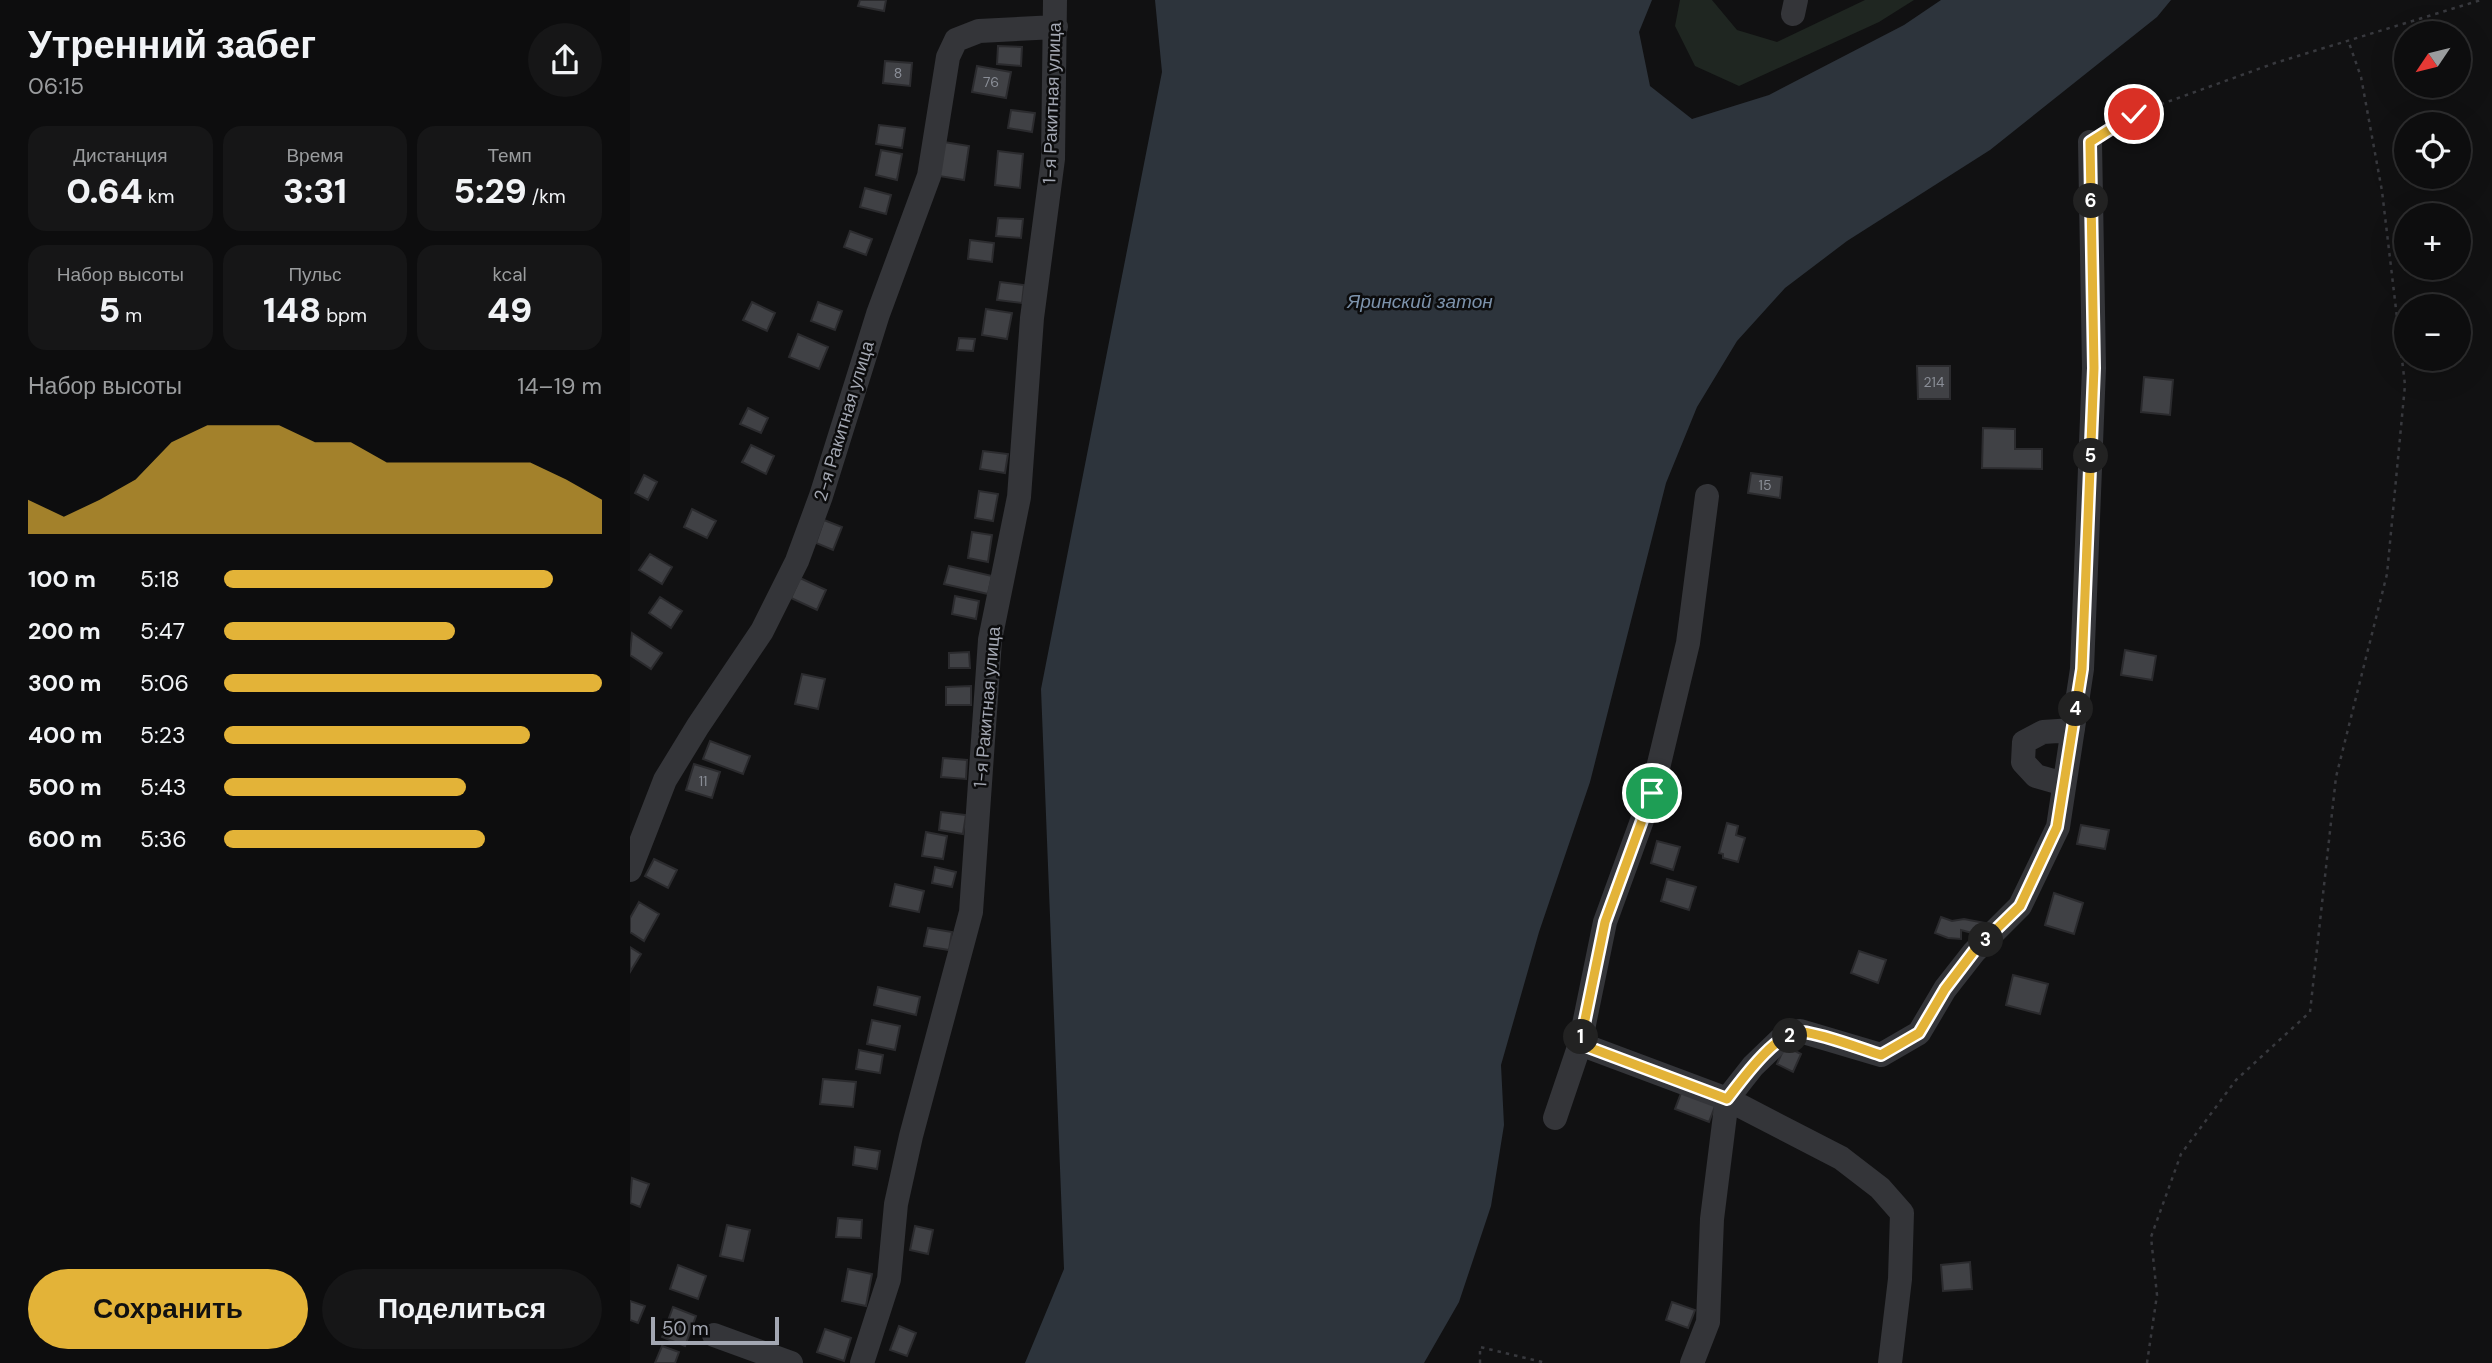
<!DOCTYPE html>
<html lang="ru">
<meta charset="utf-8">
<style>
:root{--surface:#0d0d0e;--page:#161617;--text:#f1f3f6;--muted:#9a9c9e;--line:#2d2d2e;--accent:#e3b338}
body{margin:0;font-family:"DM Sans",sans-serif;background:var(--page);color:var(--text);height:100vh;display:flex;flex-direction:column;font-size:26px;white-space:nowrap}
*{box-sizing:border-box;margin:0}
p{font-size:23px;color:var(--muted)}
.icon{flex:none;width:38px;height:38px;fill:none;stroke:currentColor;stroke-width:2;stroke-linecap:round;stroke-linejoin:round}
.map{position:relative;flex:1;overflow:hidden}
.details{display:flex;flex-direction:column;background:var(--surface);width:630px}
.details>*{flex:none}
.needle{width:46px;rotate:235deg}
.controls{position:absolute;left:1764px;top:21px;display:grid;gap:14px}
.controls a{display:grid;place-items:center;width:77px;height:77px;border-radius:50%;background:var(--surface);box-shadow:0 7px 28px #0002,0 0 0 2px var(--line);font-size:35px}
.scale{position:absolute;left:21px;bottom:18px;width:128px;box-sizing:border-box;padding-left:7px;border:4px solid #a3a7b2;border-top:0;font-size:19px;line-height:24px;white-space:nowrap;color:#a3a7b2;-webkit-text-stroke:5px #0c0c0d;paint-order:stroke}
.pin{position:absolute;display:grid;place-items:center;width:60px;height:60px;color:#fff;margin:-30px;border:4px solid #fff;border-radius:50%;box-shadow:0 2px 7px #0007}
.km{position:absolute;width:35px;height:35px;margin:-18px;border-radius:50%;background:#222;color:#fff;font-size:19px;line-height:35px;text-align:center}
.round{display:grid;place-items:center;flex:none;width:74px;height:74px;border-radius:37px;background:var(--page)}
.summary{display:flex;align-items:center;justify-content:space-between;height:119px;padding:0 28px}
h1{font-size:38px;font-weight:800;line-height:52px}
.metrics{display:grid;grid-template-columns:repeat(3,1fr);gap:10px;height:119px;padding:7px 28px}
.metrics div{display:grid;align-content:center;border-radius:18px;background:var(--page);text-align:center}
.metrics b{font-size:35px;font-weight:800}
.metrics small{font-size:19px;font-weight:400}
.metrics p{font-size:19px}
.chart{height:196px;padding:14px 28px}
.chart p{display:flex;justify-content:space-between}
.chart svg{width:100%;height:126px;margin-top:7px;fill:var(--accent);opacity:.7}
.primary-button{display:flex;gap:14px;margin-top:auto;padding:14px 28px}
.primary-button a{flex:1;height:80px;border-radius:42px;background:var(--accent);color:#111;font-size:28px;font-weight:800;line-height:80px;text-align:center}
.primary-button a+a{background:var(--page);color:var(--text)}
ul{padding:0 28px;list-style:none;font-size:23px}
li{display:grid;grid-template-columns:112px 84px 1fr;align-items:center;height:52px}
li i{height:18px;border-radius:9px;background:var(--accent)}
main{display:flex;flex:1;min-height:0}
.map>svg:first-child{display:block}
.green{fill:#1f2621}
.water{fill:#2d343c}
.building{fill:#404145;stroke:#2b2b2e;stroke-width:2}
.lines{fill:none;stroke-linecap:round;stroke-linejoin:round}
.path{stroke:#38393e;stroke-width:2.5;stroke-dasharray:3.5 5;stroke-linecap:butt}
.minor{stroke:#343539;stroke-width:24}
.route-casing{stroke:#fff;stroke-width:14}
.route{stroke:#e3b338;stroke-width:9}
.labels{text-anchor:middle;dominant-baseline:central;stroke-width:5;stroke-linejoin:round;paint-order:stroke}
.number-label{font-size:14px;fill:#8a8e97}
.street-label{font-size:18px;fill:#a3a7b2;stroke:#0c0c0d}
.water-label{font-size:19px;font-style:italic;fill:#7c92ab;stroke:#0c0c0d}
</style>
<main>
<section class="details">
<div class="summary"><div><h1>Утренний забег</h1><p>06:15</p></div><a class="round"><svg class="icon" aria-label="share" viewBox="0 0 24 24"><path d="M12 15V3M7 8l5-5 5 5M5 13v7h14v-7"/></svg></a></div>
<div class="metrics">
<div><p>Дистанция</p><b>0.64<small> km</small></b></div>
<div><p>Время</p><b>3:31</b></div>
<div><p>Темп</p><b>5:29<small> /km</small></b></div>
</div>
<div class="metrics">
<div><p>Набор высоты</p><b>5<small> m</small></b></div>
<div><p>Пульс</p><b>148<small> bpm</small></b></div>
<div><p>kcal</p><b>49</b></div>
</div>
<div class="chart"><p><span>Набор высоты</span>14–19 m</p>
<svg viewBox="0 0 160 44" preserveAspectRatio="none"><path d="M0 44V32L10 38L20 32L30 25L40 12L50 6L60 6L70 6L80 12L90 12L100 19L110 19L120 19L130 19L140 19L150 25L160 32V44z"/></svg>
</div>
<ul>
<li><b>100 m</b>5:18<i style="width:87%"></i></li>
<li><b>200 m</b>5:47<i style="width:61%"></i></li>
<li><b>300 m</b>5:06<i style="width:100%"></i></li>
<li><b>400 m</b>5:23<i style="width:81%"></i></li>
<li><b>500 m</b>5:43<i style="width:64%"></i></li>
<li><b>600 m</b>5:36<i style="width:69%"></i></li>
</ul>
<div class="primary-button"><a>Сохранить</a><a>Поделиться</a></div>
</section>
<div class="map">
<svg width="1862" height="1363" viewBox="0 0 1862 1363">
<rect width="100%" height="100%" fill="#111112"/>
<path class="green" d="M1050,0H1082L1107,30L1147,42L1235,0H1284L1249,22L1109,86L1065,66L1045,26Z"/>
<path class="water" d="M525,0H1022L1009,32L1020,86L1062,119L1139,95L1274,25L1311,0H1541L1527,17L1360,150L1217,241L1155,288L1107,341L1067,407L1036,483L960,782L909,932L871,1065L874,1125L861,1206L829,1302L794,1363H395L434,1269L411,689L532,72Z"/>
<path class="building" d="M230,0H256L254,11L228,6Z
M368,46L392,47L391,66L367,64Z
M255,61L282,63L280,86L253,83Z
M347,66L381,72L376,98L342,92Z
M381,110L405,113L402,132L378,128Z
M249,125L275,128L272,148L246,144Z
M314,142L339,146L334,180L309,176Z
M251,150L272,154L267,180L246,175Z
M368,151L393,154L390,188L365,185Z
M235,188L261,195L256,214L230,207Z
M368,218L393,219L391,238L366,236Z
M220,231L242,239L236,255L214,247Z
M340,240L364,243L362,262L338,259Z
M370,282L394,285L392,303L367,300Z
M122,302L145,313L137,331L113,320Z
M188,302L212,311L205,330L181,321Z
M356,309L382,313L377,339L352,335Z
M168,334L198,347L189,369L159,357Z
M329,338L345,339L343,351L327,350Z
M1287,366H1320V399H1288Z
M1514,377L1543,380L1540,415L1511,412Z
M118,408L138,418L131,433L110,424Z
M1353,428L1385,429V449H1412V469L1352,468Z
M121,445L144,456L136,474L112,462Z
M353,451L378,454L375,473L350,469Z
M1121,473L1152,477L1150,498L1118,493Z
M14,475L27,482L18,500L5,493Z
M349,491L368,494L363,521L345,518Z
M62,509L86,521L77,538L54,527Z
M194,520L212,527L203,550L186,543Z
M342,532L362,535L358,562L338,558Z
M20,554L42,567L32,584L9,570Z
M319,566L362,576L358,594L314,584Z
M170,578L196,590L187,610L161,598Z
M325,596L349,601L346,619L322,614Z
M30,597L52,611L41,628L19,613Z
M2,633L32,653L21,669L0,655Z
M1495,650L1526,656L1522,680L1491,675Z
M339,652L340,668H319V653Z
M172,674L195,679L188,709L165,704Z
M341,686V705H316V687Z
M80,741L120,756L113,774L73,759Z
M313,758L337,760L336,779L311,777Z
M64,764L90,772L82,798L56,790Z
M311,812L336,815L333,834L309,830Z
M1097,823L1108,826L1106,835L1115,838L1108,862L1093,858V854L1089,853Z
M1451,825L1479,830L1475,849L1447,844Z
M296,832L317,836L313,859L292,856Z
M1027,841L1050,847L1043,870L1021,863Z
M24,859L47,870L38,888L15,876Z
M305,867L326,872L322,887L302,883Z
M1037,879L1066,887L1059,910L1031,901Z
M265,884L294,891L289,912L260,906Z
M1424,893L1453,903L1444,934L1415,925Z
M9,902L29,914L14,941L0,932V918Z
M1311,917L1322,921L1334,919L1355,923L1350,935L1331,930V939L1318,938L1305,933Z
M298,928L322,932L319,950L294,946Z
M0,947L11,954L0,972Z
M1229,951L1256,960L1248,983L1221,973Z
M1383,975L1418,984L1410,1014L1376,1005Z
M248,987L290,997L286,1015L244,1005Z
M242,1020L270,1026L265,1050L237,1044Z
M1155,1046L1171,1054L1163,1072L1147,1064Z
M229,1050L253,1055L250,1073L226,1069Z
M193,1079L226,1082L223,1107L190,1104Z
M1053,1088L1087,1101L1079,1122L1045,1109Z
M225,1147L250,1151L247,1169L223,1165Z
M2,1178L19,1184L10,1207L0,1203Z
M208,1218L232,1220L231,1238L206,1237Z
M97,1225L120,1230L113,1261L90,1256Z
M285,1226L303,1230L298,1254L280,1250Z
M1340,1262L1342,1289L1313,1291L1311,1265Z
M48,1265L76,1276L68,1299L40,1289Z
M218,1269L242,1274L236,1306L212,1301Z
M0,1301L15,1306L8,1323L0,1320Z
M1042,1302L1065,1310L1058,1328L1036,1320Z
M43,1307L66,1316L55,1346L32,1337Z
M269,1326L286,1333L277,1356L260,1350Z
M195,1329L221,1338L214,1361L187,1352Z
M32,1346L49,1352L45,1363H25Z"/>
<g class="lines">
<path class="path" d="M1478,131L1504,114L1645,63L1851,0
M850,1363V1347L916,1363
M1517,1363L1527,1295L1521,1237L1551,1154L1606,1080L1680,1012L1706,777L1757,574L1775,385L1752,191L1731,77L1718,40"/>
<path class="minor" d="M1163,14L1166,0
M1434,784L1406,776L1393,762L1394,742L1413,732L1443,730
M0,870L35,780L68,726L132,631L167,561L191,496L248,314L299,176L318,57L326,40L349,31L426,27
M950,1044L1097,1099L1211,1158L1250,1188L1272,1213L1270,1279L1260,1363
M925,1118L950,1044L975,922L1022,793L1058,643L1077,496
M84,1335L161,1363
M232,1363L259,1279L266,1204L281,1136L341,912L360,640L389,497L402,318L423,159L425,0
M1062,1363L1078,1322L1082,1219L1097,1099L1123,1066L1150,1040L1170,1031L1251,1055L1289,1033L1315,989L1344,952L1390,906L1428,827L1452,669L1464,368L1460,142"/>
</g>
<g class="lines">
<g class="route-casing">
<path id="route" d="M1022,793L975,922L950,1044L1097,1099C1111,1081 1147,1030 1172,1032C1193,1034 1229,1048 1251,1055L1289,1033L1315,989L1344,951L1390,906L1427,827L1452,669L1464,368L1460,142L1504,114"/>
</g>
<use href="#route" class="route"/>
</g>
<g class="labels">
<g class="number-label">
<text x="268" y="73">8</text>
<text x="361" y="82">76</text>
<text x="1304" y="382">214</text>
<text x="1135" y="485">15</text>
<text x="73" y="781">11</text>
</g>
<g class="street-label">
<text transform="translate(422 103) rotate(-88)">1-я Ракитная улица</text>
<text transform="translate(214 421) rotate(-73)">2-я Ракитная улица</text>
<text transform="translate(357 707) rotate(-85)">1-я Ракитная улица</text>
</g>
<g class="water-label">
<text x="790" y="301">Яринский затон</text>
</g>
</g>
</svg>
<div class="controls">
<a><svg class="needle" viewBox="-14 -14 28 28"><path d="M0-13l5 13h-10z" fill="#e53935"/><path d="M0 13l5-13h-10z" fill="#9a9c9e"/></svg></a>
<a><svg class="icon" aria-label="locate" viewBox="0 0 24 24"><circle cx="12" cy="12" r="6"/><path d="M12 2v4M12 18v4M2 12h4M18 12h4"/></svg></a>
<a>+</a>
<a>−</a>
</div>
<div class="scale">50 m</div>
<div class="pin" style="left:1022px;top:793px;background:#1e9e55"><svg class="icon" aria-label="arrive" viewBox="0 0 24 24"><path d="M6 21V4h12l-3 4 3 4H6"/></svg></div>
<div class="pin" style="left:1504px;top:114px;background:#d93025"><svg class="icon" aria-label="check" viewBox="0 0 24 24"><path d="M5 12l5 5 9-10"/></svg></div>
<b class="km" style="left:951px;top:1037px">1</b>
<b class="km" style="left:1160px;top:1036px">2</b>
<b class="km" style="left:1356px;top:940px">3</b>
<b class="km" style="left:1446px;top:709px">4</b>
<b class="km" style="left:1461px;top:456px">5</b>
<b class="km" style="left:1461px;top:201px">6</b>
</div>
</main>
